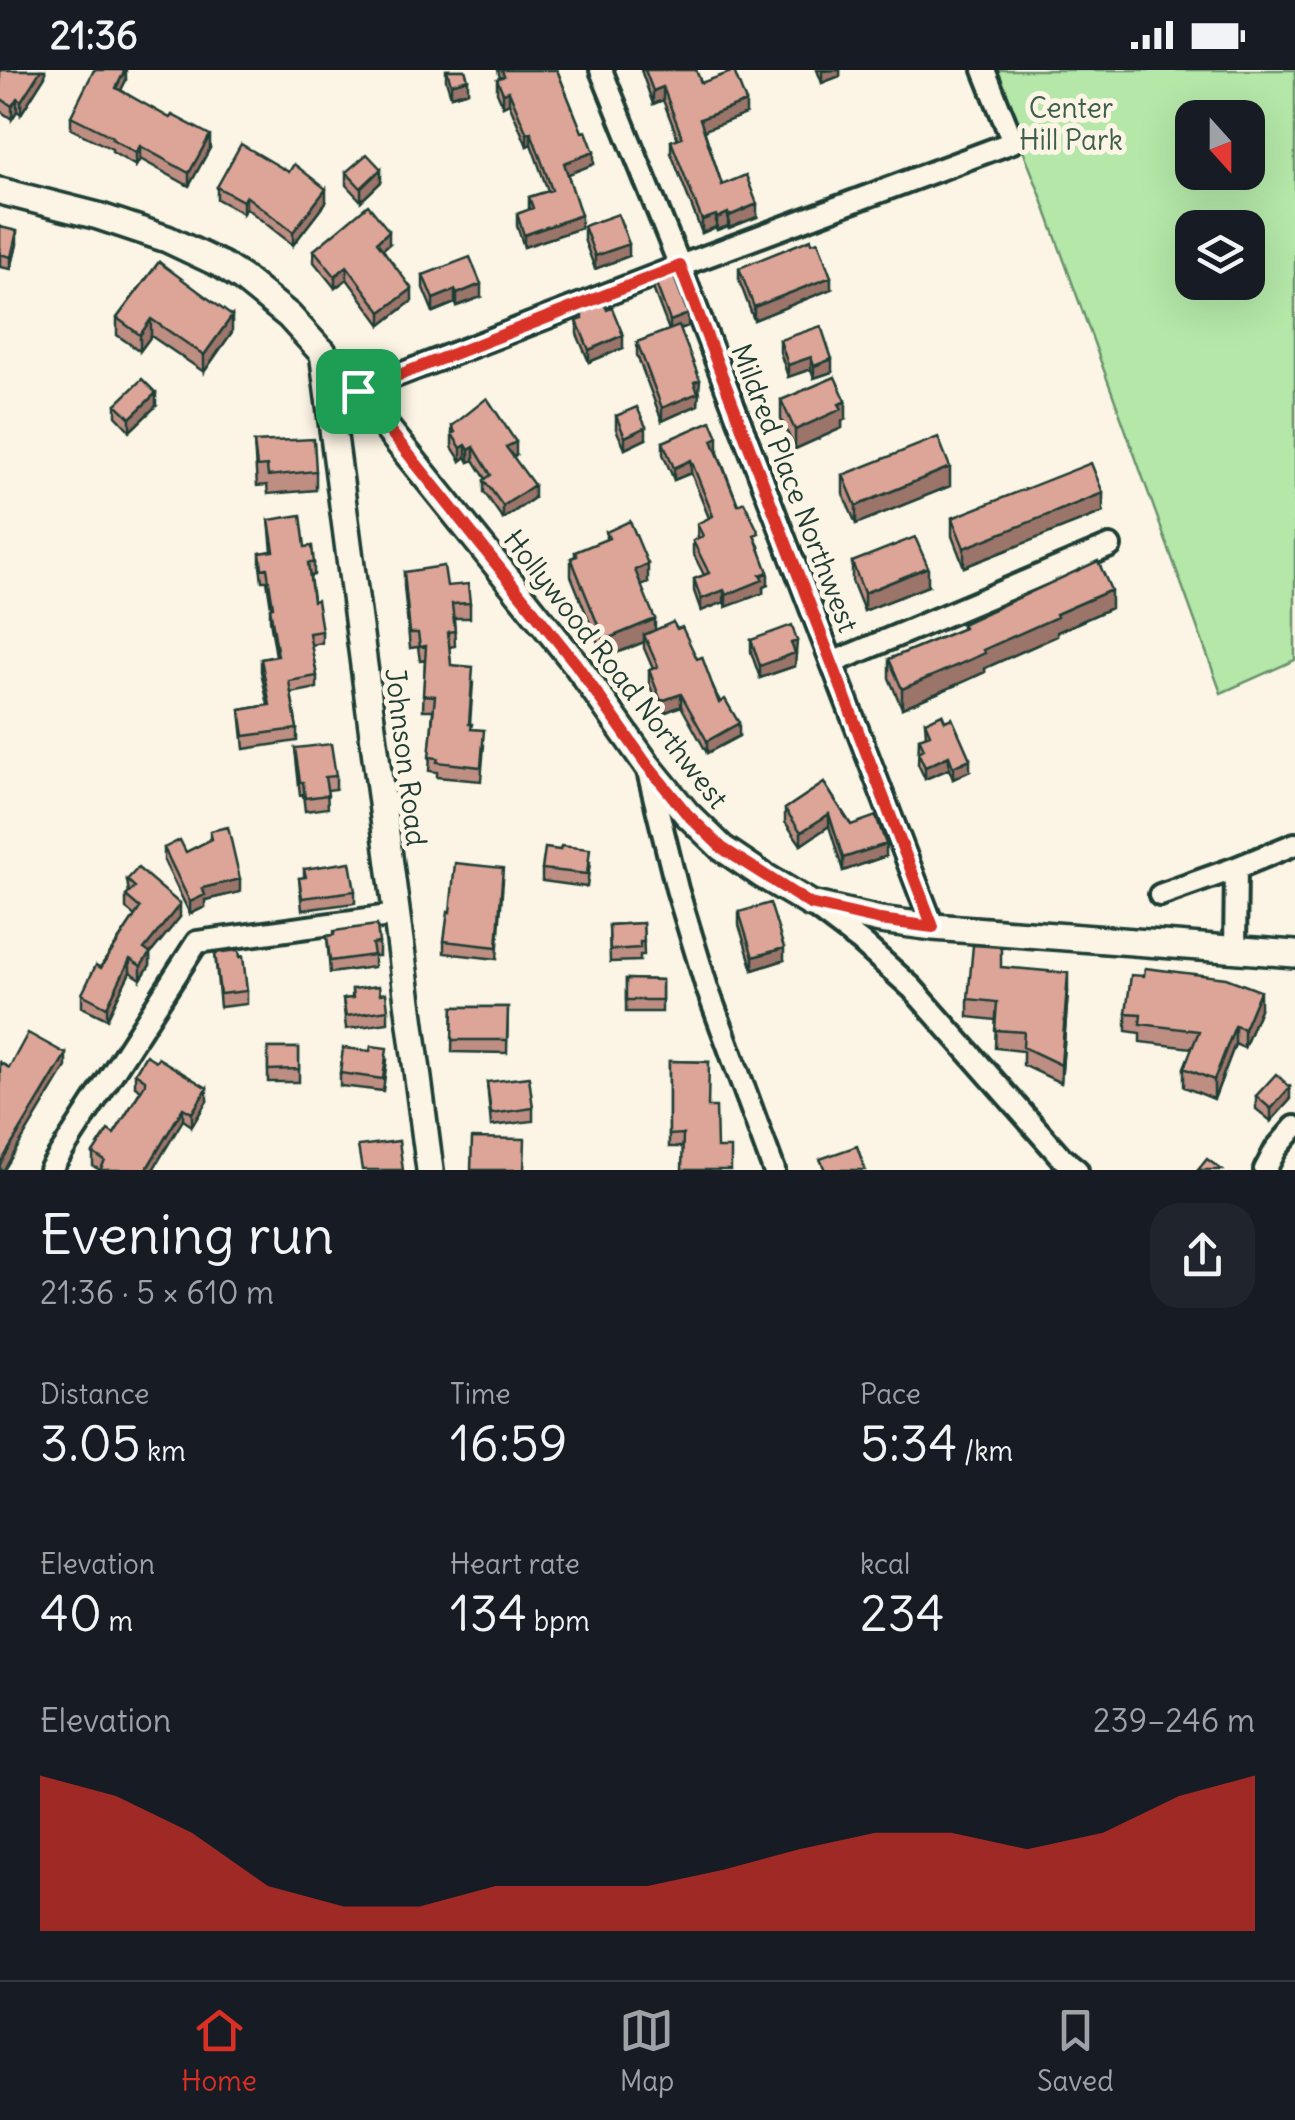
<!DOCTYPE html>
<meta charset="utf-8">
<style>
:root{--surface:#171b24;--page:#20242c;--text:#f1f3f6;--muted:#9ea1a6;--line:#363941;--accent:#d93025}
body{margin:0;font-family:Delius,sans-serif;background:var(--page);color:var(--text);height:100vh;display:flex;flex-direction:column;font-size:38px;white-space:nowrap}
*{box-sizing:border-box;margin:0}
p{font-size:32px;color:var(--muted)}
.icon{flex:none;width:55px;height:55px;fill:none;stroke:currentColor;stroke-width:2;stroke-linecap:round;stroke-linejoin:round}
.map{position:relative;height:1100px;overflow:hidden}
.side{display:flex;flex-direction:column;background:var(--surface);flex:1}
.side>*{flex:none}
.needle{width:65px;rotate:159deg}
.tools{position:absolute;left:1175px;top:30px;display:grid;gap:20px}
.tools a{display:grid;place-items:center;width:90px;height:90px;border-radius:20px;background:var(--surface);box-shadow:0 10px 40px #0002;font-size:50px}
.pin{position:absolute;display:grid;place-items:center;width:85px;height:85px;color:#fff;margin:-42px;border-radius:20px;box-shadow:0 5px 15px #0006}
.round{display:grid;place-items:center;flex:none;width:105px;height:105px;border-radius:30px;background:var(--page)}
.summary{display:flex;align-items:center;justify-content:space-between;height:170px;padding:0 40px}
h1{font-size:55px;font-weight:600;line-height:75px}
.figures{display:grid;grid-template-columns:repeat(3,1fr);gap:15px;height:170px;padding:10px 40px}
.figures div{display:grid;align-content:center}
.figures b{font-size:50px;font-weight:600}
.figures small{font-size:28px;font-weight:400}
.figures p{font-size:28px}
.chart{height:280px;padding:20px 40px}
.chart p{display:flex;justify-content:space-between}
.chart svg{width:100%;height:180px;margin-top:10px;fill:var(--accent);opacity:.7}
.status{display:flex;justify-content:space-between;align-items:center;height:70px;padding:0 50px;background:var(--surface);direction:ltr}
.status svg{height:28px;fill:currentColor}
.tab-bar{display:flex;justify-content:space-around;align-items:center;height:140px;border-top:2px solid var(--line);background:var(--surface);font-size:28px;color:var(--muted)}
.tab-bar a{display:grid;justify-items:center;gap:5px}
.tab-bar .selected{color:var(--accent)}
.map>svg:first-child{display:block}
.green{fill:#b4e7a8;stroke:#6a926e;stroke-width:2.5;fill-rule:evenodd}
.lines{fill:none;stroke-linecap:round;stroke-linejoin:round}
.minor-casing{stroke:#1f3d34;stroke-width:28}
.tertiary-casing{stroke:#1f3d34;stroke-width:32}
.minor{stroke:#fcf5e5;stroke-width:20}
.tertiary{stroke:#fcf5e5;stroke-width:25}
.wall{fill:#be8e83;stroke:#1f3d34;stroke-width:2.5}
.shaded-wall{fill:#9b746a;stroke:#1f3d34;stroke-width:2.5}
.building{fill:#dda598;stroke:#1f3d34;stroke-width:2.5}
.route-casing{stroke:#fff;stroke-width:20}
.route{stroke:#d93025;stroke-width:12}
.labels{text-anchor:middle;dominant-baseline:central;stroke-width:10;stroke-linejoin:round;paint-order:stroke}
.park-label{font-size:28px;fill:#3d5f4b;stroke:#fcf5e5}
.street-label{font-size:28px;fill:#1f3d34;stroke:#fcf5e5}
</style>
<div class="status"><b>21:36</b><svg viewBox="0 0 49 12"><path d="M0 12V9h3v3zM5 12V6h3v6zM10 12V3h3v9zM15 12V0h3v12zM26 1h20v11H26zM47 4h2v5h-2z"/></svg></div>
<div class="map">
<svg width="1295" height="1100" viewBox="0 0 1295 1100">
<rect width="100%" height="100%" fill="#fcf5e5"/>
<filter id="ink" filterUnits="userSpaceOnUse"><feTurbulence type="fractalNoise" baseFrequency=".01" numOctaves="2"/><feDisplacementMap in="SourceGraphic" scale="20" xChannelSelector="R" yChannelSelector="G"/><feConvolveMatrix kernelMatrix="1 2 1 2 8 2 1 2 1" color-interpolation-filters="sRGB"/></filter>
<g filter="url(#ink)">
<path class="green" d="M992,0H1295V590L1221,623L1040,124ZM1192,48H1248V102H1192ZM1192,158H1248V212H1192Z"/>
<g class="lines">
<g class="minor-casing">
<path id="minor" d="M601,0L680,196L933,857
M357,321L680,196L1013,72L984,0
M832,593L1110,476
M647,697L677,819L707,918L774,1100
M1160,825L1236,798
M816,838L861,872L912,918L1061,1087L1077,1100
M1235,879L1236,798L1295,774
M50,1100L197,872L397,845
M1265,1100L1276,1079L1295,1057"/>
</g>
<g class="tertiary-casing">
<path id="tertiary" d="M0,121L98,146L167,169L222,195L242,208L289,246L357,321L576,594L647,695L687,744L722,778L762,805L811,834L880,850L933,857L1295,884
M323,282L430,1100"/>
</g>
<use href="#minor" class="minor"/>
<use href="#tertiary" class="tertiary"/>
</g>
<path class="wall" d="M0,0H45V6L21,44L17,41L12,49L0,41Z
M126,0V10L121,20L210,78L189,116L140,89L136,96L112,82V79L71,59V46Z
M446,0H465L468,21L451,26L446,10Z
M498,0H557L594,94L568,104L581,158L524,177L517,156V144L529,140V127L548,121L531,74L527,76L509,33L503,36L497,22V9L500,8Z
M641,0H696L701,13L746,44L704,60L722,115L757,147L729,158L728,156L717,160L716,157L702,163L671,83V71L678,69L663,30L653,34Z
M817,0H840V6L822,13Z
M346,102L381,112L361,131L346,115Z
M217,117L326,132L293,175L246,138L243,143L217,129Z
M584,156L629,186L595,199L584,169Z
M0,157L17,174L11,199L0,197Z
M389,174L383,179L412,231L381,255L347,209L335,218L314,192V180Z
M159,192L232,262L204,302L151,266L140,281L117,265V248Z
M739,198L831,219L754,250L739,210Z
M423,205L481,227L457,236L455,233L433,242L423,218Z
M654,208L688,256L680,259L700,323H698V335L662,351L637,285V272L669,260L654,221Z
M580,241L623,278L589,292L577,264V251L580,250Z
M780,270L832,302L814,308L811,299L788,307L780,282Z
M781,330L846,349L842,351V358L795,379L781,349Z
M116,334L156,336L130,361L116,346Z
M616,346L646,369L625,379L616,359Z
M452,356L516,385L513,386L534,428L503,449L484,422V410L486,409L474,390L469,392L466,387L461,391L452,377Z
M254,372L316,401V420L268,424L267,415L257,416Z
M663,372L718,380H717L738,435L759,476L768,515L763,517V523L726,537L724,532L701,541L694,521V509L704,505L693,483V471L698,469L697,454L709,448L691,403L674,410L663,384Z
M843,405L950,416L856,454L843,424Z
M1103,442L964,497L952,466V448Z
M269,450L305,477L314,493V505L310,506L313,531L322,561V573L311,575L317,606V618L291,623L297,659V671L244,679L240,640L268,635L261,601V589L276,586L270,550V538L271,537L267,511H262L260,496V483L272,481Z
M606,462L648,513L641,516L655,560L677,559L697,589L739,666L707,683L681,636L661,644L649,613V600L653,599L644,578V572L604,588L571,506V488L575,486V482L606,470Z
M852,492L928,516L864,541L852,511Z
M404,502L447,516L470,533V548H454L455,576L449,577L451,595L473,612L470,654L471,659L484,675L481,711L437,707V702L429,701L433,640H423L425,590L420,591L418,577L410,578L404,516Z
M1111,538L1057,562V566L985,598V602L965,611L902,638L889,608V589L962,559V554Z
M751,570L797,584H795V596L760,608L751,582Z
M925,652L970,701L953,709L949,699L925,709L918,694L919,668L926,666Z
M295,678L336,706V719L327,720L328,738L305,741L303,724L300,725Z
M824,713L851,755L886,786L843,801L829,756L801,775L785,752V739Z
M210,761L240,822L205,830V837L190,844L164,791V778L186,782L210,770Z
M590,792L587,817L542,811V799Z
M304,799L355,821V833L302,840L299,808H304Z
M127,810L180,847L150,884V895L141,909L130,902L107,949L82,937V924L135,846L126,839V826L129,824Z
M503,810L497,889L444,883V871L450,842Z
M739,842L784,890L753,900L739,855Z
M643,853L644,885H640V891L610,892L609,855Z
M327,866L379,873V886H374V897L330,903Z
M215,883L247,921V934L220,937Z
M1001,897L1068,922L1061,1013L1023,995V981L995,978L996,950L968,947V929Z
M626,909L662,910V942H626Z
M352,919L380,924L388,940V953L346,959L343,929L352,928Z
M453,937H508L507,983L452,982Z
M1260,939L1244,978L1235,974L1214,1029L1184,1017V998L1192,978L1140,972V963L1126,961V943Z
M268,978H299V1012H268Z
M387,990L383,1021L340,1016V1003Z
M669,991L709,992L683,1077H669Z
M135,1003L207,1031L192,1056L183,1050L100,1100L93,1096V1083L114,1064L141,1020L135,1016Z
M487,1012L533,1038V1051L491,1056Z
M1256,1026L1290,1030L1271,1051L1256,1039Z"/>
<path class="shaded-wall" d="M40,0H45V6L21,44V31Z
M125,0L126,10L116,30V18Z
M840,0V6L822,13V1Z
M468,9V21L451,26V14Z
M663,17V30L653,34V21Z
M509,21V33L503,36V23Z
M17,28V41L12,49V36Z
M746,32V44L700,62V49Z
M531,62V74L527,76V64Z
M210,65V78L189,116V103Z
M140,76V89L136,96V83Z
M594,82V94L564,106V93Z
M381,99V112L361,131V118Z
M326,119V132L293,175V162Z
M246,126V138L243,143V131Z
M757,134V147L729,158V146Z
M728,143V156L717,160V148Z
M581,145V158L524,177V165Z
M716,145V157L702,163V150Z
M17,161V174L11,199V187Z
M389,161V174L377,184V172Z
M629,174V186L595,199V186Z
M347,196V209L335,218V206Z
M831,207V219L754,250V237Z
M481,214V227L457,236V224Z
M412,219V231L381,255V242Z
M455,220V233L433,242V229Z
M688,244V256L670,263V251Z
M232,246V262L204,302V285Z
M151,249V266L140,281V265Z
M623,265V278L589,292V280Z
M811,287V299L788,307V295Z
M832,289V302L814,308V296Z
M700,310L698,335L662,351V338L694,312Z
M156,323V336L130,361V348Z
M846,331V349L842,351V358L795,379V360Z
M646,357V369L625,379V367Z
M718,367V380L712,382V370Z
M516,372V385L506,389V377Z
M466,375V387L461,391V378Z
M474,377V390L469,392V380Z
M691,390V403L674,410V398Z
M950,397V416L856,454V436Z
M534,415V428L503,449V436Z
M1103,423V442L964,497V478Z
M648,494V513L635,518V500Z
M928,497V516L864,541V523Z
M768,502V515L763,517V523L726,537V525Z
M724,520V532L701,541V529Z
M1111,520V538L1057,562V566L985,598V602L965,611L902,638V619L1056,544Z
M655,549V568L644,565V572L604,588V570Z
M797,571L795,596L760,608V596L791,573Z
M681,624V636L661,644V631Z
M739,653V666L707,683V671Z
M949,686V699L925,709V697Z
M970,689V701L953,709V697Z
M829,744V756L801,775V762Z
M886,774V786L843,801V788Z
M240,809V822L205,830V837L190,844V832L202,818Z
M180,834V847L150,884V895L141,909V896L144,879Z
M784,878V890L753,900V887Z
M130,889V902L107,949V937Z
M1068,903V922L1061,1013V995Z
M1260,921V939L1244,978V959Z
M1235,956V974L1214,1029V1010Z
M66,984V997L4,1100H0V1094Z
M1290,1017V1030L1271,1051V1039Z
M207,1018V1031L192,1056V1043Z
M183,1038V1050L153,1100H146Z"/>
<path class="building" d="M0,0H41L21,31L17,28L12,36L0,28Z
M94,0H125L116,18L170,48L172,45L210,65L189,103L140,76L136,83L112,69L113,67L71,46Z
M447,0H465L468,9L451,14Z
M502,0H557L582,62L586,61L594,82L564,93L581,145L524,165L517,144L533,138L529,127L552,120L531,62L527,64L509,21L503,23L497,9L504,6Z
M645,0H696L701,13L734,1L746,32L700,49L722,115L746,105L757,134L729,146L728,143L717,148L716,145L702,150L671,71L682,67L663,17L653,21Z
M241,74L289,102L294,94L326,119L293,162L246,126L243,131L217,117Z
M367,84L381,99L361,118L346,102Z
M368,135L389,161L377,172L412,219L381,242L347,196L335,206L314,180Z
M618,144L629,174L595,186L584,156Z
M0,157L17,161L11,187L0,184Z
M811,169L812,173L818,171L831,207L754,237L739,198Z
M470,187L481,214L457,224L455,220L433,229L423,205Z
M159,192L232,246L204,285L151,249L140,265L117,248Z
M672,201L688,244L670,251L654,208Z
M603,231L607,240L612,238L623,265L589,280L577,251L583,249L580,241Z
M679,256L700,310L694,312L698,323L662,338L637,272Z
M821,256L832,289L814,296L811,287L788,295L780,270Z
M835,307L846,331L839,334L842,339L795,360L781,330Z
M142,309L156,323L130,348L116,334Z
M487,328L516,372L506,377L534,415L503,436L484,410L491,405L474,377L469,380L466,375L461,378L452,364L455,362L452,356Z
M637,337L646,357L625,367L616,346Z
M711,351L718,367L712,370L738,435L744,432L759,463L754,465L768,502L760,505L763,510L726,525L724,520L701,529L694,509L709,503L693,471L703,466L697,454L713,446L691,390L674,398L663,372Z
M938,367L950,397L856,436L843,405Z
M314,369L316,401L268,406L267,396L257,397L254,372Z
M1091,393L1103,423L964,478L952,448Z
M301,445L305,477L312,476L314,493H308L313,531L317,530L322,561L309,563L317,606L289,611L297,659L244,666L240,640L270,635L261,589L278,586L270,538L273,537L267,498L262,499L260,483L274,481L269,450Z
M630,451L648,494L635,500L655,549L604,570L571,488L577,486L575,482L609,468L606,462Z
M915,467L928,497L864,523L852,492Z
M1098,491L1111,520L1056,544L1057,547L983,580L985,583L965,592L902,619L889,589L964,558L962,554Z
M444,496L447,516L468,514L470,533L452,534L455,561L448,562L451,595L473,597L469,654H472L471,659L484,660L481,697L437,692L438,688L429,687L435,626L423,625L426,576L420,577L418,563H410L404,502Z
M673,552L677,559L682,557L697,589L702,587L719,633L725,629L739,653L707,671L681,624L661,631L649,600L658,597L644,565Z
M792,555L797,571L791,573L795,583L760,596L751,570Z
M942,644L945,651L952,648L970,689L953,697L949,686L925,697L918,682L924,679L919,668L930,664L925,652Z
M331,674L336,706L325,707L328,725L305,728L303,712H300L295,678Z
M824,713L851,755L876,746L886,774L843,788L829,744L801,762L785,739Z
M228,757L240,809L202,818L205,825L190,832L164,778L180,770L186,782L212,769L210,761Z
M561,776L590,779L587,804L542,799L545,778L560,780Z
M350,792L355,821L302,828L299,808L306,807L304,799Z
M455,793L503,798L497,877L444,871L448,841L450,842Z
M138,798L180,834L144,879L150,883L141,896L130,889L107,937L82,924L96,895L101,898L140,838L126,826L135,817L127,810Z
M770,833L784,878L753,887L739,842Z
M643,853L644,872H640V878L610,880L609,855Z
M377,855L379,873L372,874L374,885L330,891L327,866L334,865V861Z
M973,875L1001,877V897L1068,903L1061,995L1023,977L1024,962L995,960L997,932L968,929Z
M239,880L240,887L243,886L247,921L220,924L215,883Z
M1145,898L1226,908L1260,921L1244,959L1235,956L1214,1010L1184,998L1199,961L1140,954L1141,944L1126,943L1131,905L1144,906Z
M626,909L662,910V930H626Z
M379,916L380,924L386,923L388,940L346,946L343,929L353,928L352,919Z
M453,937H508L507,970H452Z
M28,963L66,984L0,1094V992L9,998Z
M371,976L387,978L383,1009L340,1003L343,978L370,981Z
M268,978H299V999L268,1000Z
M146,985L156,991L158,988L207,1018L192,1043L183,1038L146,1100H100L105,1091L93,1083L108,1060L114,1064L145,1014V1010L135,1003Z
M669,991L709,992L708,1037H716L717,1078H731V1100H682L683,1064L669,1065Z
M1276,1004L1290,1017L1271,1039L1256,1026Z
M529,1007L533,1038L491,1044L487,1012Z
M472,1068L525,1069L524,1100H471Z
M399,1071L403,1100H362L358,1076Z
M857,1076L865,1100H825L820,1089Z
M1207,1089L1222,1100H1198Z"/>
</g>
<g class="lines" filter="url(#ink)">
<g class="route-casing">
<path id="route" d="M680,196L933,857L880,850L810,834L722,778L687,744L647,695L576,594L358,321Z"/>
</g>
<use href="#route" class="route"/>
</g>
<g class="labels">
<g class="park-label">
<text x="1071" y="38">Center<tspan x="1071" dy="32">Hill Park</tspan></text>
</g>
<g class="street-label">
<text transform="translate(795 418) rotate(69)">Mildred Place Northwest</text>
<text transform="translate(616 599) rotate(52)">Hollywood Road Northwest</text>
<text transform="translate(406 687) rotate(83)">Johnson Road</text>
</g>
</g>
</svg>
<div class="tools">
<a><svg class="needle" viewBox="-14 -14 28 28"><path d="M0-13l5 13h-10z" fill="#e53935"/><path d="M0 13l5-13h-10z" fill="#9ea1a6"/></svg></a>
<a><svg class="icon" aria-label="layers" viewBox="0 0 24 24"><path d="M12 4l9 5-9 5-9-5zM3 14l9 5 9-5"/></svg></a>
</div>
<div class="pin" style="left:358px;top:321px;background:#1e9e55"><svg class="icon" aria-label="arrive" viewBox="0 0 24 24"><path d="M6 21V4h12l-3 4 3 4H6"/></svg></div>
</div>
<section class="side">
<div class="summary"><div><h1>Evening run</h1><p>21:36 · 5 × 610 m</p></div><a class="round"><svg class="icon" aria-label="share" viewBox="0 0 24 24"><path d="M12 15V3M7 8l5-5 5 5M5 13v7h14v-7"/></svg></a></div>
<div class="figures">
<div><p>Distance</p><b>3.05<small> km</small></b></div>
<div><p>Time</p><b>16:59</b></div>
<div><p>Pace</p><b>5:34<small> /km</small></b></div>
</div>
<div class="figures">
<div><p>Elevation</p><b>40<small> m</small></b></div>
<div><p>Heart rate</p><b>134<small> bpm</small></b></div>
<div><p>kcal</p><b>234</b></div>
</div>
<div class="chart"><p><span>Elevation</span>239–246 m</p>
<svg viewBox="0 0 160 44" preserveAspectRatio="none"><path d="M0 44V6L10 11L20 20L30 33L40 38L50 38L60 33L70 33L80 33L90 29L100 24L110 20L120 20L130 24L140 20L150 11L160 6V44z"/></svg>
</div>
</section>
<nav class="tab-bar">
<a class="selected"><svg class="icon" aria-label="home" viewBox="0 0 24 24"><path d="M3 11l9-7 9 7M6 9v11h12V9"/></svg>Home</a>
<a><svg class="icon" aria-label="map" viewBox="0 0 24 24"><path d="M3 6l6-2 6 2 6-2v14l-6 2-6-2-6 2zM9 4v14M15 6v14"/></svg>Map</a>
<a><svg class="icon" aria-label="saved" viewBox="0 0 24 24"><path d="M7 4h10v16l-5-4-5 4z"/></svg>Saved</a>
</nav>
